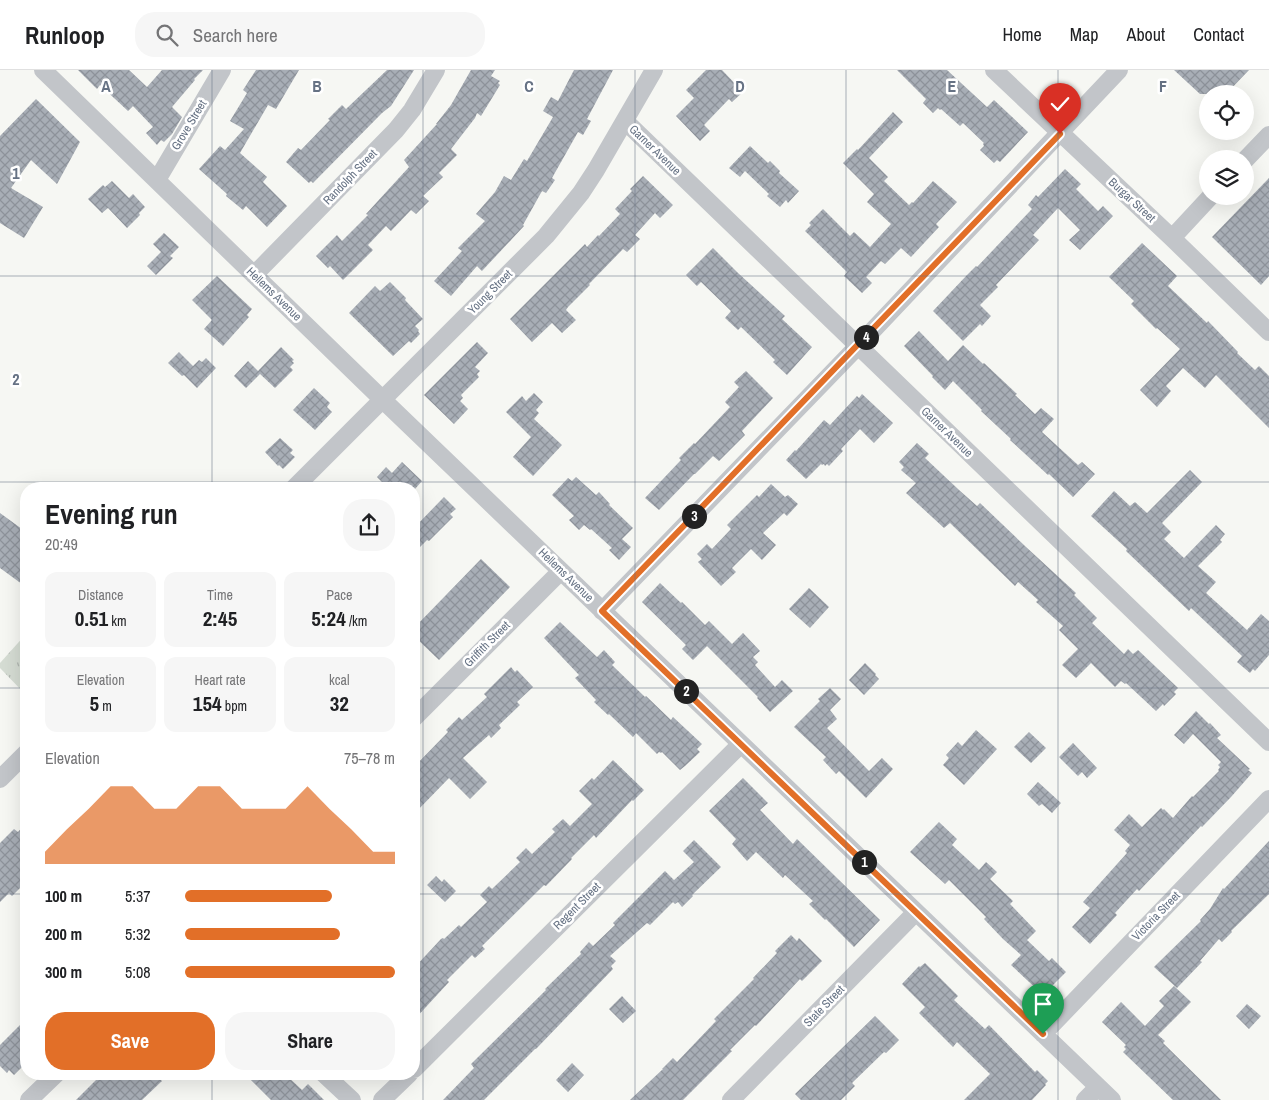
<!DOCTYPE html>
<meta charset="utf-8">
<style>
:root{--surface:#fff;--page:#f6f6f6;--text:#202124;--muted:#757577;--line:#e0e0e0;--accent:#e26f28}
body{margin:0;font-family:"Archivo Narrow",sans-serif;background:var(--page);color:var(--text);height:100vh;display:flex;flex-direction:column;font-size:19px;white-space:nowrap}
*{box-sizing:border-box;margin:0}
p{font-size:16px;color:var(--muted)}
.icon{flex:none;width:28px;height:28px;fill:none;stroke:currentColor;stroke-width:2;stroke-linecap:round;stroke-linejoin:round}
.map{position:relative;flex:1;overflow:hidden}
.drawer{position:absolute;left:20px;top:412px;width:400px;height:598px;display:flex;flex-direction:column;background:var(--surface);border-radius:20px;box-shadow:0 5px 20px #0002}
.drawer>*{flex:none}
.controls{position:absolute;left:1199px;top:15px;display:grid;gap:10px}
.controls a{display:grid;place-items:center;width:55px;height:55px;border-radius:50%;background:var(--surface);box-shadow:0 5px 20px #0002;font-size:25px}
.pin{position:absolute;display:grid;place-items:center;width:42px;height:42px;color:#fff;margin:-51px -21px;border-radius:50% 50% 50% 0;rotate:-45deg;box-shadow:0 0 5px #0007}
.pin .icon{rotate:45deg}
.km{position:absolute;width:25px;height:25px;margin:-12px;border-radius:50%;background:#222;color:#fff;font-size:14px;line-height:25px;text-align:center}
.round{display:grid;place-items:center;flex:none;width:52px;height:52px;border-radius:20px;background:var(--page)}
.head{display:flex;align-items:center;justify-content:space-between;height:85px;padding:0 25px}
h1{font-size:28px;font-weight:700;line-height:38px}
.figures{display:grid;grid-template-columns:repeat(3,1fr);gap:8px;height:85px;padding:5px 25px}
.figures div{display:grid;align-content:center;border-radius:12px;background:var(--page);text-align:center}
.figures b{font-size:21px;font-weight:700}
.figures small{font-size:14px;font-weight:400}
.figures p{font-size:14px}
.chart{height:140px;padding:10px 25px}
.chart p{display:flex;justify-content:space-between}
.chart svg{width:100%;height:90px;margin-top:5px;fill:var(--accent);opacity:.7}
.primary-button{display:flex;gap:10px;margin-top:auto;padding:10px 25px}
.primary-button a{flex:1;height:58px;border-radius:20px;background:var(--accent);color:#fff;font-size:20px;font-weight:700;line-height:58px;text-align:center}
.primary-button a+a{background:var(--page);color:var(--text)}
ul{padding:0 25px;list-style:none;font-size:16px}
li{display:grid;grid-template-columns:80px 60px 1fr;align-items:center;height:38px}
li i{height:12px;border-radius:6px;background:var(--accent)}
header{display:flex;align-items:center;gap:30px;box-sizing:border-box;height:70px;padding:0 25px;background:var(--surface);border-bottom:1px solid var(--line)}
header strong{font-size:24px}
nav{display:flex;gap:28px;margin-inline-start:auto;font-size:18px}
.search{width:350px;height:45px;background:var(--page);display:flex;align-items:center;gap:12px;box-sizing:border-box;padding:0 18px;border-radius:20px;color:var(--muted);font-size:19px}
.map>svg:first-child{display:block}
.park{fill:url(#park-tufts)}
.building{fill:url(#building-cross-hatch)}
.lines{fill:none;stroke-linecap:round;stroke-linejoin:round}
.minor{stroke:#c2c5c9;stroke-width:18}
.route-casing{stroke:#fff;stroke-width:10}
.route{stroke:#e26f28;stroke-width:6}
.grid{fill:none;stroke:#667284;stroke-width:1;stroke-opacity:0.55}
.labels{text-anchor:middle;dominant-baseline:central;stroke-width:5;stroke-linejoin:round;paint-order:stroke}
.street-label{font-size:12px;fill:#667284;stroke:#fff}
.grid-label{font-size:16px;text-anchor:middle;font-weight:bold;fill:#667284;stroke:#fff;stroke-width:5;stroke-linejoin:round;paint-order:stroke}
</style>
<header>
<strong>Runloop</strong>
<div class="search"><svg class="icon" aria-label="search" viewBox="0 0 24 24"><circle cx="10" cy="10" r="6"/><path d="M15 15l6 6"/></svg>Search here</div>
<nav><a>Home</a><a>Map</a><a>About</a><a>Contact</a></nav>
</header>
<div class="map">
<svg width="1269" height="1030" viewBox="0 0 1269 1030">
<defs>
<pattern id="park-tufts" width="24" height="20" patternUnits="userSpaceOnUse" patternTransform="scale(1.25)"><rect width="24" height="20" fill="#d5dcd3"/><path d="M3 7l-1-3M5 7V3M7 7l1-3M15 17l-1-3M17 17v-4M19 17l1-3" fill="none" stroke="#b1b7b1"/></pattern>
<pattern id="building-cross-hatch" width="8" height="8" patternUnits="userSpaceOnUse" patternTransform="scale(1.25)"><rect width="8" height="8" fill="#a8aeb6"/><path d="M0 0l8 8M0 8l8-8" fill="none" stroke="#8d929a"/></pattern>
</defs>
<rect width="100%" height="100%" fill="#f6f7f3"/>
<path class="park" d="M26,564V625L0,598V593Z"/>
<path class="building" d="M78,0H129L147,17L162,0H203L194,9L195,10L172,37L182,47L172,64L164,72L161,70L157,75L146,63L153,57L133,36L128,41L100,15L97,19Z
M256,0H299L276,39L268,35L240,83L267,107L263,112L287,136L267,157L246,136L243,140L226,126L227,124L199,99L220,76L225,80L244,59L230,51L247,23L243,20Z
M387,0H414L391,36L382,43L313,113L311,111L309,113L286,92L298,78L301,80L330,50L328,49L342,35L346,39Z
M471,0H495L491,6L500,11L498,13L500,15L481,46L477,43L475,48L451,79L457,85L439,103L443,107L423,126L429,131L416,144L411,140L391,161L386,156L368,175L373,180L343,210L330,196L328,198L316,186L337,165L342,171L368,145L366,144L409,97L404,90L437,54H436L451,35Z
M574,0H613L587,49L591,51L583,65L578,62L552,108L555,110L546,123L542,121L523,155L524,156L482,201L477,196L451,226L434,211L462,181L458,178L485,151L476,144L495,122L504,106L511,110L524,89L527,91L553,47L543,41L551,27L558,31Z
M706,0H722L743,22L732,32L729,29L704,55L710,61L700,71L676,46L694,28L686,20Z
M897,0H947L987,37L994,30L1028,62L1000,92L997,90L994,93L980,80L984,76L983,74L984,73L963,53L960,56L941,39L940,40L938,38L933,43L923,33L926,29Z
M1174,0H1249L1226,24H1200Z
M36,29L80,72L57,114L31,90L11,118L43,137L24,168L0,153V66Z
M893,42L903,52L869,88L888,107L884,111L909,135L912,132L913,133L933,111L957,132L936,154L939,157L911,187L901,178L885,194L881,191L866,207L872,213L862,223L844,206L847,202L805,161L811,155L809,153L823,139L850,166L854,162L870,177L891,154L867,132L874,124L843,93L857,79L858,80Z
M750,76L768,93L770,91L780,101L779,103L799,121L788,133L786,130L780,137L767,126L769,124L745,101L740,107L729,98Z
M1065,99L1081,114L1076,119L1098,141L1103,136L1113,146L1080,180L1069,170L1080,160L1058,138L1033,165L1039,170L996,215L998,217L980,235L991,246L982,256L980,254L963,271L933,241L967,205L976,196L977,197L1032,139L1028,135L1036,125L1038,127Z
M643,106L673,135L660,148L655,143L635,165L640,169L627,182L623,179L589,214L590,215L568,237L566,240L576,250L562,263L552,253L532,272L510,249L585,174L587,177L598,165L599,166L620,144L615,139L632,121L630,119Z
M1269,108V206L1261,215L1212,167Z
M112,111L129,128L133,124L145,137L139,143L140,145L127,158L108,138L102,143L88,129L103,115L105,117Z
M164,163L179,177L170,186L173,188L156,205L147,196L161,182L153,174Z
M1142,173L1177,206L1168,216L1207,253L1208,251L1238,282L1237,283L1255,300L1259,296L1269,306V358L1216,305L1205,318L1183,298L1166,316L1171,321L1157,337L1140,320L1180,279L1157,258L1156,259L1131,234L1134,231L1109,207Z
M713,178L738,203L785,246L782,249L812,277L787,305L773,292L775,290L741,257L738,260L725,248L731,241L701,212L697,216L686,205Z
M217,206L252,239L247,245L249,247L223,276L204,259L212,250L192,230Z
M390,212L406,228L405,230L423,249L415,256L419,260L418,261L420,264L411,273L409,271L393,286L349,243L375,216L380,221Z
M919,261L948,291L963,275L983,294L984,293L1017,324L1015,325L1035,344L1041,338L1054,349L1042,362L1078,395L1082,392L1095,404L1073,427L1049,404L1048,405L1010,370L1011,369L981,341L982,340L953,311L945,320L932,307L933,306L904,276Z
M477,272L488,283L475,297L480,301L477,304L479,307L461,325L463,328L460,331L468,339L454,354L424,325Z
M281,277L294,290L292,291L294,293L290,297L293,300L275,318L260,304L246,318L234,306L248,291L258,301Z
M179,282L193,296L199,290L202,292L206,288L216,298L197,318L184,305L182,306L168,293Z
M746,301L773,328L742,361L745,365L719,391L713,386L695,404H694L659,440L645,428L681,390L679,388L694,373L695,374L730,337L725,332L739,317L734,312Z
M314,318L330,333L327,337L332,342L315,360L293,340Z
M534,323L543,332L536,340L539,343L534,349L562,375L533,406L513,387L531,367L506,342L522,326L526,331Z
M862,324L893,353L874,373L860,359L841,379L843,381L829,396L827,394L825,396L824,394L822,395L821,394L806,409L786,390L795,380L796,381L824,350L830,355L857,326L859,328Z
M280,368L293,380L290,383L295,387L283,399L279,395L278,396L265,382Z
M917,373L929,384L925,388L959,420L977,436L980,433L1026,477L1076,523L1074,525L1097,548L1092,553L1124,584L1128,579L1133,584L1138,580L1178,618L1174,622L1176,624L1164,636L1163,634L1156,641L1126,613L1125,614L1121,611L1115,617L1091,593L1076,608L1062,595L1078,579L1059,560L1063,556L1036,532L1038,530L1018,512L1015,516L950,453L944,458L906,423L916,413L901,400L904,397L899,392Z
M402,392L422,411L415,419H389L377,407L386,397L392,403Z
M1190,400L1202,412L1162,453L1171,462L1164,469L1184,488L1216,455L1225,464L1220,470L1222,472L1198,496L1216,512L1206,523L1247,560L1261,544L1269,551V585L1255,601L1253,599L1250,603L1237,592L1242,586L1191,538L1189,541L1126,481L1127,479L1091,446L1114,421L1130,436L1135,432L1147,443Z
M576,407L596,425L599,422L610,434L609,435L633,458L622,469L631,477L619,490L609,480L612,478L591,459L590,460L584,455L579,460L569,450L574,446L552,425L568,408L572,411Z
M771,414L785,427L788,425L798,434L787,446L784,443L763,463L776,475L762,490L751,479L732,498L736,502L721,516L698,492L702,489L697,484L707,474L712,479L731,459L727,455L757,425L759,427Z
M444,427L456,439L450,444L453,447L429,471L427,470L414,483V458Z
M0,443L26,462V517L0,498Z
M481,489L510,517L439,590L414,566V558Z
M660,513L681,533L682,532L705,555L709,551L732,574L743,563L760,581L753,587L758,592L755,595L775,617L782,610L793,621L770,642L757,628L758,627L707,576L693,590L682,579L686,575L642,532Z
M809,518L829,537L810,558L789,539Z
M560,552L597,587L604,580L615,592L612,595L645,627L646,626L671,650L673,647L702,674L697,679L700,682L685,696L680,700L662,682L661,683L659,682L657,684L636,663L633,667L609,644L608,645L594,632L596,630L575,608L579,605L544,568Z
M865,593L876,604L875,605L879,609L864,625L849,610Z
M511,597L515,602L517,600L533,617L517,632L520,635L499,655L501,658L491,668L489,665L463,688L487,712L470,729L449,708L414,744V697L448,662L446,660L459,647L462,650L487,627L484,624Z
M830,618L841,629L830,640L837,649L827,658L869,701L882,688L893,699L866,728L839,701L836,704L823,690L826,687L794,657L820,631L818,629Z
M1196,641L1209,654L1210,653L1221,665L1217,668L1250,699L1248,700L1252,703L1231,727L1202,757L1201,756L1139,821L1137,819L1115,843L1117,845L1090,874L1072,857L1090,838L1083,832L1127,783L1125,781L1130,775L1114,760L1129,744L1142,757L1161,738L1163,740L1164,739L1173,748L1192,726L1193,727L1219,701L1218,700L1220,697L1218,695L1221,692L1193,664L1184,674L1174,665Z
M976,660L997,679L964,715L943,695L949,688L946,685L958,672L962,676Z
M1029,662L1046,678L1031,693L1014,677Z
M1073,673L1097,698L1087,708L1082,702L1078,706L1059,687Z
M613,690L644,720L633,731L632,730L596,768L594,765L571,788L572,789L546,816L544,815L482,876L485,879L475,888L472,885L447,910L449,912L414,950V898L441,869L443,868L444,869L459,855L461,857L487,832L480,825L489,816L492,819L520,792L516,788L526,778L532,784L555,762L552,759L563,749L570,756L592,734L579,721L592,708L594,710Z
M743,708L768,733L760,740L793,774L797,769L880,850L854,877L826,849L825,850L809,834L813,831L785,805L783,808L756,782L747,791L732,774L736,769L709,741Z
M1038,712L1061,733L1052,743L1042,734L1039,736L1027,724Z
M939,752L957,769L952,775L979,800L986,792L997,802L990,809L1013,831L1010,834L1036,861L1027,870L1049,891L1052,888L1066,902L1043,925L1011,895L1021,885L1003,869L984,849L986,847L949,810L945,814L910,782Z
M26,753V812L12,826L9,823L0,832V773L14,759L18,762Z
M694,770L721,797L692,825L693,826L682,837L678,832L675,834L673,832L650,855L647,853L610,886L616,891L611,896L613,899L536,979H535L484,1030H443L474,998L471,994L546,920L545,919L581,884L580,882L589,872L593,876L615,855L613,853L665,801L674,810L694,792L683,781Z
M1269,771V824L1231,861L1232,862L1222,872L1219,869L1200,891L1202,892L1177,918L1154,897L1201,851L1200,850L1210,839L1223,818L1224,819Z
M436,806L442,812L444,809L456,821L445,832L427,815Z
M791,865L797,871L799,868L822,891L802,911L800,909L756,956L755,955L730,980L732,981L683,1030H630L663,999H662L673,988L677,992L716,951L714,949L754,909L753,908L777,883L775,881Z
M925,893L958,926L954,930L985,959L989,955L1035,1002L1037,1000L1048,1011L1045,1014L1046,1015L1032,1030H964L990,1004L957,972L953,977L919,943L925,937L902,914L919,896L920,897Z
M1174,916L1191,932L1158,965L1165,971L1163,973L1221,1030H1173L1123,982L1126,979L1124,977L1126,975L1102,952L1121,932L1145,956L1164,936L1159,931Z
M622,926L636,941L623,953L609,939Z
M1247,934L1261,946L1249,959L1236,946Z
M875,946L899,970L886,983L884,982L852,1013L855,1016L841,1030H801L795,1024Z
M26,949V993L14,1005L9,1000L7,1003L0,996V975Z
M572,993L584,1005L568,1022L556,1010Z
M102,1004H155L162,1011L142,1030H76Z
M245,1004H285L302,1020L308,1014L324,1030H271Z"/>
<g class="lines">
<path class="minor" d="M43,0L383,330L1112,1030
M994,0L1172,168L1269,262
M625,51L1269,672
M1245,90L1269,65
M157,110L222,0
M1172,168L1211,126
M254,205L396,60L412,40L436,0
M293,419L546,166L581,123L596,100L654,0
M602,541L858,276L1119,0
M414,648L561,501
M0,709L26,683
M1043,964L1269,729
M414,999L741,674
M324,1004L352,1030
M29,1030L56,1004
M382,1030L409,1004
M731,1030L916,842
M1085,1030L1098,1017"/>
</g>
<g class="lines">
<g class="route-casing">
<path id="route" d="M1043,964L602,541L1060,64"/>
</g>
<use href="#route" class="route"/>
</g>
<path class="grid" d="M212,0V419M423,0V1030M635,0V1030M846,0V1030M1058,0V1030M0,206H1269M0,412H1269M0,618H26M414,618H1269M0,824H26M414,824H1269M212,1004V1030"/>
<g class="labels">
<g class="street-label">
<text transform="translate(189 55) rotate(-59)">Grove Street</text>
<text transform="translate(655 80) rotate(44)">Garner Avenue</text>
<text transform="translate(350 107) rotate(-46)">Randolph Street</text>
<text transform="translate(1132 130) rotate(43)">Burgar Street</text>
<text transform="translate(490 222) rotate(-45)">Young Street</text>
<text transform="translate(274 224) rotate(44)">Hellems Avenue</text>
<text transform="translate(947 362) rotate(44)">Garner Avenue</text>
<text transform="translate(566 505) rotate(44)">Hellems Avenue</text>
<text transform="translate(487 574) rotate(-45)">Griffith Street</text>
<text transform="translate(577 836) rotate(-45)">Regent Street</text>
<text transform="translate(1156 846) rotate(-46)">Victoria Street</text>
<text transform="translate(824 936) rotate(-46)">State Street</text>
</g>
</g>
<g class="grid-label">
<text x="106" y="22">A</text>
<text x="317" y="22">B</text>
<text x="529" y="22">C</text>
<text x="740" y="22">D</text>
<text x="952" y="22">E</text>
<text x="1163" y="22">F</text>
<text x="16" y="109">1</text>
<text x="16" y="315">2</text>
</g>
</svg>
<div class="controls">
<a><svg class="icon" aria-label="locate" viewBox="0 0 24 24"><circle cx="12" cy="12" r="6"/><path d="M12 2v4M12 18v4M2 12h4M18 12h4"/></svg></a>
<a><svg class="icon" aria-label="layers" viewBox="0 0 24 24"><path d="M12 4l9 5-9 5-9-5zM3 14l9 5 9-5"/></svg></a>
</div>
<div class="pin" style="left:1043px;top:964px;background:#1e9e55"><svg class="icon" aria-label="arrive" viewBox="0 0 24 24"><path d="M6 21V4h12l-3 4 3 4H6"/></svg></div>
<div class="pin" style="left:1060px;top:64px;background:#d93025"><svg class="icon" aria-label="check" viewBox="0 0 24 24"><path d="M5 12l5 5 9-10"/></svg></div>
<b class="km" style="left:864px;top:792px">1</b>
<b class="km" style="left:686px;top:621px">2</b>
<b class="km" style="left:694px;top:446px">3</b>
<b class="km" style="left:866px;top:267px">4</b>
<section class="drawer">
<div class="head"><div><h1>Evening run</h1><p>20:49</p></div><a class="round"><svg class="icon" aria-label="share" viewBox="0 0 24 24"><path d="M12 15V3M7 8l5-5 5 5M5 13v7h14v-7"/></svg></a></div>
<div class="figures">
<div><p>Distance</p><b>0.51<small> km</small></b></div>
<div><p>Time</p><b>2:45</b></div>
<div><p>Pace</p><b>5:24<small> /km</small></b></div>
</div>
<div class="figures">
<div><p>Elevation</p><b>5<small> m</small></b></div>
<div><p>Heart rate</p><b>154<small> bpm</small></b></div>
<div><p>kcal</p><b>32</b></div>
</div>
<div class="chart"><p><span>Elevation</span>75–78 m</p>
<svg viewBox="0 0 160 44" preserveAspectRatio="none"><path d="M0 44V38L10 27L20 17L30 6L40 6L50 17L60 17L70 6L80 6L90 17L100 17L110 17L120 6L130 17L140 27L150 38L160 38V44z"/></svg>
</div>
<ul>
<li><b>100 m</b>5:37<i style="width:70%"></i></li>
<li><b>200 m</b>5:32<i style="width:74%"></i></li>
<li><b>300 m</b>5:08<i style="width:100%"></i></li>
</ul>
<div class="primary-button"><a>Save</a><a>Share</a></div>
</section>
</div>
